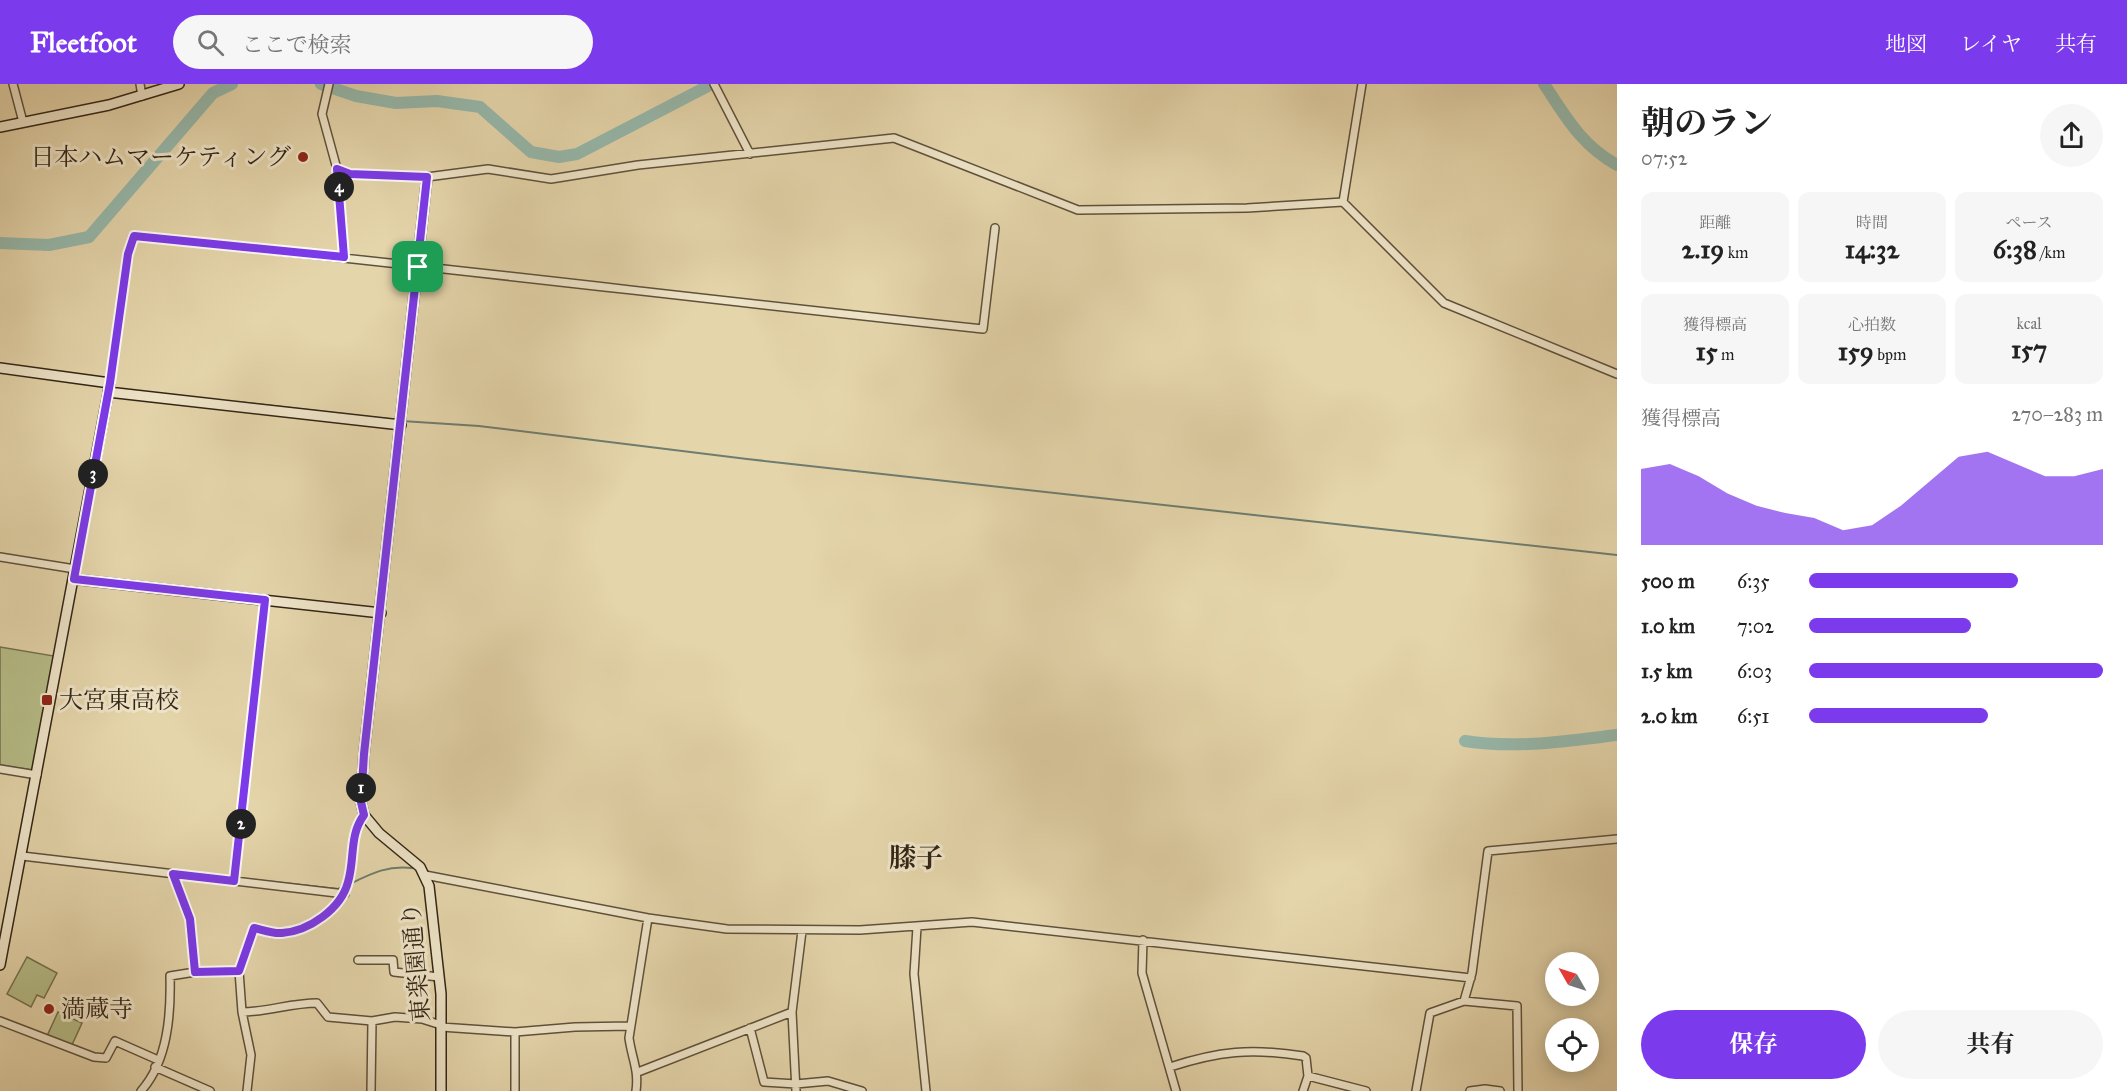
<!DOCTYPE html>
<html lang="ja">
<meta charset="utf-8">
<style>
:root{--surface:#fff;--page:#f6f6f6;--text:#222;--muted:#767676;--accent:#7c3aed}
body{margin:0;font-family:"IM FELL Great Primer","Noto Serif JP",serif;background:var(--page);color:var(--text);height:100vh;display:flex;flex-direction:column;font-size:22px;white-space:nowrap}
*{box-sizing:border-box;margin:0}
p{font-size:20px;color:var(--muted)}
.icon{flex:none;width:33px;height:33px;fill:none;stroke:currentColor;stroke-width:2;stroke-linecap:round;stroke-linejoin:round}
.map{position:relative;flex:1;overflow:hidden}
.drawer{display:flex;flex-direction:column;background:var(--surface);width:510px}
.drawer>*{flex:none}
.needle{width:39px;rotate:309deg}
.buttons{position:absolute;left:1545px;top:868px;display:grid;gap:12px}
.buttons a{display:grid;place-items:center;width:54px;height:54px;border-radius:50%;background:var(--surface);box-shadow:0 3px 15px #0003;font-size:30px}
.pin{position:absolute;display:grid;place-items:center;width:51px;height:51px;color:#fff;margin:-26px;border-radius:12px;box-shadow:0 3px 9px #0006}
.km{position:absolute;width:30px;height:30px;margin:-15px;border-radius:50%;background:#222;color:#fff;font-size:16px;line-height:30px;text-align:center}
.round{display:grid;place-items:center;flex:none;width:63px;height:63px;border-radius:32px;background:var(--page)}
.head{display:flex;align-items:center;justify-content:space-between;height:102px;padding:0 24px}
h1{font-size:33px;font-weight:700;line-height:45px}
.metrics{display:grid;grid-template-columns:repeat(3,1fr);gap:9px;height:102px;padding:6px 24px}
.metrics div{display:grid;align-content:center;border-radius:12px;background:var(--page);text-align:center}
.metrics b{font-size:26px;font-weight:700}
.metrics small{font-size:16px;font-weight:400}
.metrics p{font-size:16px}
.chart{height:168px;padding:12px 24px}
.chart p{display:flex;justify-content:space-between}
.chart svg{width:100%;height:108px;margin-top:6px;fill:var(--accent);opacity:.7}
.button{display:flex;gap:12px;margin-top:auto;padding:12px 24px}
.button a{flex:1;height:69px;border-radius:36px;background:var(--accent);color:#fff;font-size:24px;font-weight:700;line-height:69px;text-align:center}
.button a+a{background:var(--page);color:var(--text)}
ul{padding:0 24px;list-style:none;font-size:20px}
li{display:grid;grid-template-columns:96px 72px 1fr;align-items:center;height:45px}
li i{height:15px;border-radius:8px;background:var(--accent)}
header{display:flex;align-items:center;gap:36px;box-sizing:border-box;height:84px;padding:0 30px;background:var(--accent);color:#fff}
header strong{font-size:28px}
nav{display:flex;gap:33px;margin-inline-start:auto;font-size:21px}
.search{width:420px;height:54px;background:var(--page);display:flex;align-items:center;gap:15px;box-sizing:border-box;padding:0 21px;border-radius:33px;color:var(--muted);font-size:22px}
main{display:flex;flex:1;min-height:0}
.map>svg:first-child{display:block}
.green{fill:#b6bd88;stroke:#74714f;stroke-width:1.5}
.lines{fill:none;stroke-linecap:round;stroke-linejoin:round}
.stream{stroke:#6e7d6f;stroke-width:2}
.river{stroke:#96b8ab;stroke-width:12}
.street-casing{stroke:#5f513b;stroke-width:10}
.secondary-casing{stroke:#322516;stroke-width:12}
.street{stroke:#eee4c8;stroke-width:7}
.secondary{stroke:#eee4c8;stroke-width:9}
.route-casing{stroke:#fff;stroke-width:12}
.route{stroke:#7c3aed;stroke-width:8}
.poi-dot{fill:#8f2418;stroke:#eee4c8;stroke-width:2}
.labels{text-anchor:middle;dominant-baseline:central;stroke-width:6;stroke-linejoin:round;paint-order:stroke}
.poi-label{font-size:24px;fill:#322516;stroke:#eee4c8;text-anchor:start}
.street-label{font-size:24px;fill:#322516;stroke:#eee4c8}
.quarter-label{font-size:27px;font-weight:bold;fill:#322516;stroke:#eee4c8}
</style>
<header>
<strong>Fleetfoot</strong>
<div class="search"><svg class="icon" aria-label="search" viewBox="0 0 24 24"><circle cx="10" cy="10" r="6"/><path d="M15 15l6 6"/></svg>ここで検索</div>
<nav><a>地図</a><a>レイヤ</a><a>共有</a></nav>
</header>
<main>
<div class="map">
<svg width="1617" height="1007" viewBox="0 0 1617 1007">
<rect width="100%" height="100%" fill="#e5d5ab"/>
<filter id="stains"><feTurbulence type="fractalNoise" baseFrequency=".00333" numOctaves="4"/><feColorMatrix values="0 0 0 0 .2 0 0 0 0 .09 0 0 0 0 .02 0 0 0 .5 -.17"/></filter>
<radialGradient id="worn" r=".72"><stop offset=".6" stop-color="#630" stop-opacity="0"/><stop offset="1" stop-color="#630" stop-opacity=".3"/></radialGradient>
<path class="green" d="M0,563L54,572L32,686L0,681Z
M27,873L57,889L44,914L37,911L31,923L7,910Z
M58,928L82,939L71,963L47,952Z"/>
<g class="lines">
<path class="stream" d="M238,318L396,336
M402,337L479,342L747,375L1617,471
M237,794L338,805L344,802
M352,799C372,789 389,781 412,784"/>
<path class="river" d="M321,0L356,12L396,19L437,17L480,23L531,68L559,73L577,70L712,0
M1544,0C1566,33 1581,61 1617,81
M0,159L49,161L89,153L213,9L232,0
M1465,657C1516,665 1567,657 1617,651"/>
<g class="street-casing">
<path id="street" d="M13,0L23,38
M140,0L142,12
M329,0L322,30L337,85L350,90L427,93L488,85L551,95L638,81L894,54L1078,126L1247,124L1343,118L1444,219L1617,290
M714,0L750,70
M337,85L344,173
M1343,118L1362,0
M110,299L128,170L133,152C417,180 700,215 983,245L995,144
M0,473L75,485
M0,685L37,691
M22,772L345,810
M173,790L190,835L195,888
M425,791L648,834L727,845L860,846L972,838L1471,894
M234,797L265,516
M917,843L914,890L926,1007
M1143,856L1142,889L1176,1007
M358,876H393L394,888L439,893
M1464,917L1472,889L1488,767L1617,755
M242,928C267,928 291,919 317,919L328,933L372,937L395,933L422,935L441,941
M0,937L94,973L106,974L115,957L158,976
M441,943L515,948L575,943L630,942
M750,944L764,998L796,1000L828,997L862,1007
M515,948V1007
M155,983L210,1007
M1170,983C1219,967 1251,964 1303,972L1306,974L1308,992L1303,1007
M638,988L792,928
M1308,992L1366,1007
M141,1007C168,977 171,930 170,892L195,888L239,887
M247,1007L251,971L242,928L239,887L254,844C263,846 273,850 282,849C309,846 341,825 348,798C355,775 349,751 364,731
M371,1007L372,937
M636,1007C639,986 632,975 629,954L648,834
M796,1007L792,928L802,847
M1416,1007L1430,929L1464,917L1517,922L1518,1007
M1470,1007L1485,1005L1500,1007"/>
</g>
<g class="secondary-casing">
<path id="secondary" d="M0,43L109,21L179,0
M427,93L364,670L361,718L364,731L379,749L420,783L429,802L441,910V1007
M0,284L110,299L0,881
M108,308L401,341
M73,495L381,529"/>
</g>
<use href="#street" class="street"/>
<use href="#secondary" class="secondary"/>
</g>
<g class="lines">
<g class="route-casing">
<path id="route" d="M337,85L350,90L427,93L364,670L361,718L364,731C349,751 355,775 348,798C341,825 309,847 282,849C273,850 263,846 254,844L239,887L195,888L190,835L173,790L234,797L265,516L74,495L110,299L128,170L134,152L344,173Z"/>
</g>
<use href="#route" class="route"/>
</g>
<g class="poi-dot">
<circle cx="303" cy="73" r="6"/>
<rect x="41" y="610" width="12" height="12" rx="3"/>
<circle cx="49" cy="925" r="6"/>
</g>
<g class="labels">
<g class="poi-label">
<text x="291" y="73" text-anchor="end">日本ハムマーケティング</text>
<text x="59" y="616">大宮東高校</text>
<text x="61" y="925">満蔵寺</text>
</g>
<g class="street-label">
<text transform="translate(416 878) rotate(-95)">東楽園通り</text>
</g>
<g class="quarter-label">
<text x="916" y="773">膝子</text>
</g>
</g>
<rect width="100%" height="100%" filter="url(#stains)"/>
<rect width="100%" height="100%" fill="url(#worn)"/>
</svg>
<div class="buttons">
<a><svg class="needle" viewBox="-14 -14 28 28"><path d="M0-13l5 13h-10z" fill="#e53935"/><path d="M0 13l5-13h-10z" fill="#767676"/></svg></a>
<a><svg class="icon" aria-label="locate" viewBox="0 0 24 24"><circle cx="12" cy="12" r="6"/><path d="M12 2v4M12 18v4M2 12h4M18 12h4"/></svg></a>
</div>
<div class="pin" style="left:418px;top:183px;background:#1e9e55"><svg class="icon" aria-label="arrive" viewBox="0 0 24 24"><path d="M6 21V4h12l-3 4 3 4H6"/></svg></div>
<b class="km" style="left:361px;top:704px">1</b>
<b class="km" style="left:241px;top:740px">2</b>
<b class="km" style="left:93px;top:390px">3</b>
<b class="km" style="left:339px;top:103px">4</b>
</div>
<section class="drawer">
<div class="head"><div><h1>朝のラン</h1><p>07:52</p></div><a class="round"><svg class="icon" aria-label="share" viewBox="0 0 24 24"><path d="M12 15V3M7 8l5-5 5 5M5 13v7h14v-7"/></svg></a></div>
<div class="metrics">
<div><p>距離</p><b>2.19<small> km</small></b></div>
<div><p>時間</p><b>14:32</b></div>
<div><p>ペース</p><b>6:38<small> /km</small></b></div>
</div>
<div class="metrics">
<div><p>獲得標高</p><b>15<small> m</small></b></div>
<div><p>心拍数</p><b>159<small> bpm</small></b></div>
<div><p>kcal</p><b>157</b></div>
</div>
<div class="chart"><p><span>獲得標高</span>270–283 m</p>
<svg viewBox="0 0 160 44" preserveAspectRatio="none"><path d="M0 44V13L10 11L20 16L30 23L40 28L50 31L60 33L70 38L80 36L90 28L100 18L110 8L120 6L130 11L140 16L150 16L160 13V44z"/></svg>
</div>
<ul>
<li><b>500 m</b>6:35<i style="width:71%"></i></li>
<li><b>1.0 km</b>7:02<i style="width:55%"></i></li>
<li><b>1.5 km</b>6:03<i style="width:100%"></i></li>
<li><b>2.0 km</b>6:51<i style="width:61%"></i></li>
</ul>
<div class="button"><a>保存</a><a>共有</a></div>
</section>
</main>
